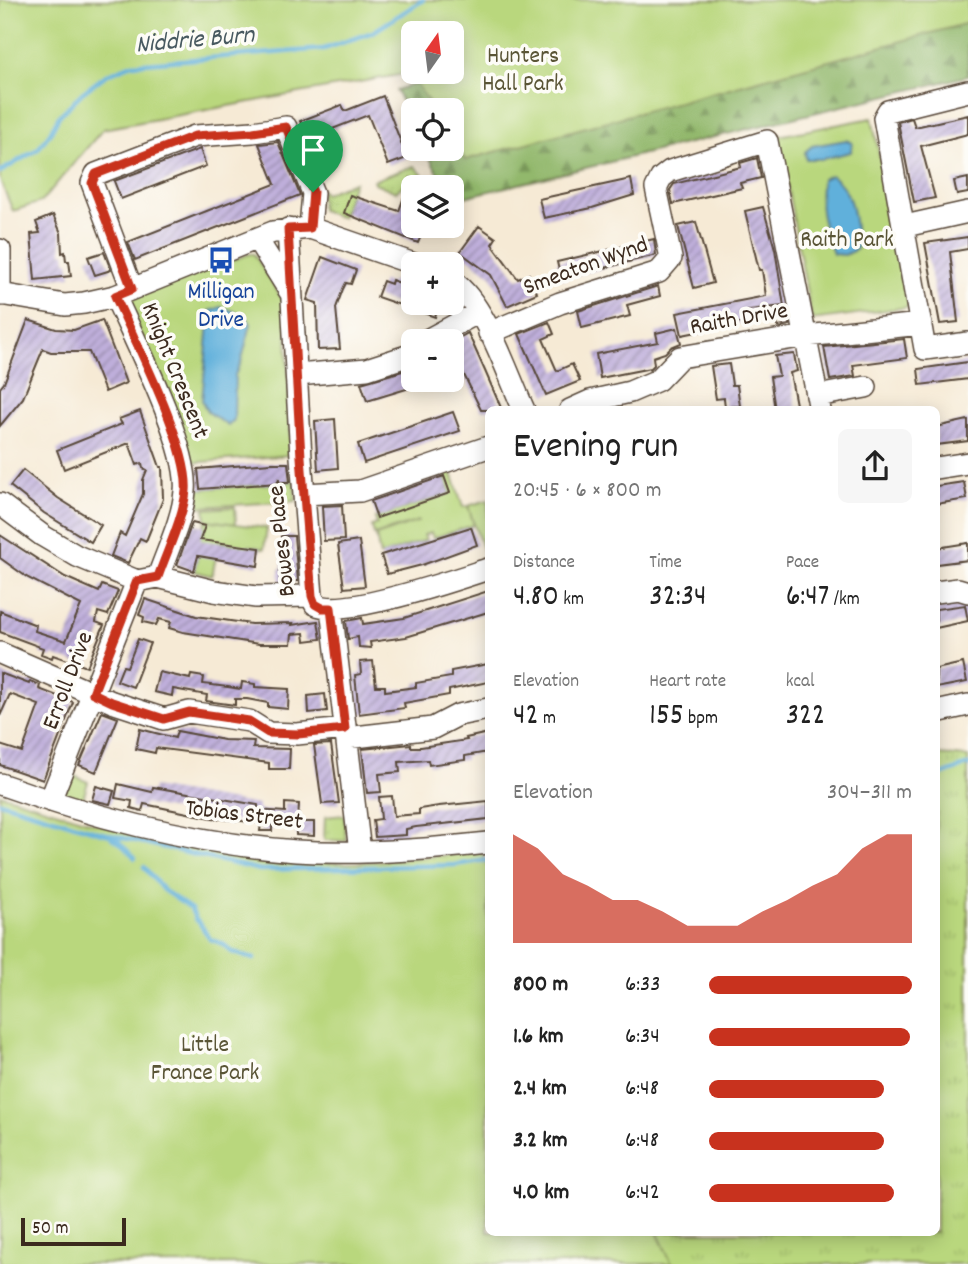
<!DOCTYPE html>
<meta charset="utf-8">
<style>
:root{--surface:#fff;--page:#f6f6f6;--text:#222;--muted:#767676;--accent:#c8321e}
body{margin:0;font-family:Dekko,sans-serif;background:var(--page);color:var(--text);height:100vh;display:flex;flex-direction:column;font-size:26px;white-space:nowrap}
*{box-sizing:border-box;margin:0}
p{font-size:23px;color:var(--muted)}
.icon{flex:none;width:38px;height:38px;fill:none;stroke:currentColor;stroke-width:2;stroke-linecap:round;stroke-linejoin:round}
.map{position:relative;flex:1;overflow:hidden}
.panel{position:absolute;left:485px;top:406px;width:455px;height:830px;display:flex;flex-direction:column;background:var(--surface);border-radius:10px;box-shadow:0 4px 18px #0003}
.panel>*{flex:none}
.needle{width:46px;rotate:14deg}
.controls{position:absolute;left:401px;top:21px;display:grid;gap:14px}
.controls a{display:grid;place-items:center;width:63px;height:63px;border-radius:10px;background:var(--surface);box-shadow:0 4px 18px #0003;font-size:35px}
.scale{position:absolute;left:21px;bottom:18px;width:105px;box-sizing:border-box;padding-left:7px;border:4px solid #3b2a1e;border-top:0;font-size:19px;line-height:24px;white-space:nowrap;color:#3b2a1e;-webkit-text-stroke:5px #fdfcf7;paint-order:stroke}
.pin{position:absolute;display:grid;place-items:center;width:60px;height:60px;color:#fff;margin:-72px -30px;border-radius:50% 50% 50% 0;rotate:-45deg;box-shadow:0 0 7px #0007}
.pin .icon{rotate:45deg}
.round{display:grid;place-items:center;flex:none;width:74px;height:74px;border-radius:10px;background:var(--page)}
.overview{display:flex;align-items:center;justify-content:space-between;height:119px;padding:0 28px}
h1{font-size:38px;font-weight:600;line-height:52px}
.metrics{display:grid;grid-template-columns:repeat(3,1fr);gap:10px;height:119px;padding:7px 28px}
.metrics div{display:grid;align-content:center}
.metrics b{font-size:30px;font-weight:600}
.metrics small{font-size:19px;font-weight:400}
.metrics p{font-size:19px}
.chart{height:196px;padding:14px 28px}
.chart p{display:flex;justify-content:space-between}
.chart svg{width:100%;height:126px;margin-top:7px;fill:var(--accent);opacity:.7}
ul{padding:0 28px;list-style:none;font-size:23px}
li{display:grid;grid-template-columns:112px 84px 1fr;align-items:center;height:52px}
li i{height:18px;border-radius:9px;background:var(--accent)}
.map>svg:first-child{display:block}
.grass{fill:url(#grass-tufts);stroke:#7a804e;stroke-width:2}
.forest{fill:url(#forest-firs);stroke:#667145;stroke-width:2}
.green{fill:#b9d77d;stroke:#7a804e;stroke-width:2;fill-rule:evenodd}
.water{fill:#61b0db;stroke:#4e6d7c;stroke-width:2}
.lines{fill:none;stroke-linecap:round;stroke-linejoin:round}
.stream{stroke:#61b0db;stroke-width:4.5}
.building{fill:url(#building-hatch)}
.minor-casing{stroke:#574739;stroke-width:24}
.minor{stroke:#fff;stroke-width:21}
.route-casing{stroke:#fff;stroke-width:14}
.route{stroke:#c8321e;stroke-width:9}
.labels{text-anchor:middle;dominant-baseline:central;stroke-width:7;stroke-linejoin:round;paint-order:stroke}
.park-label{font-size:24px;fill:#5a5536;stroke:#fdfcf7}
.street-label{font-size:24px;fill:#3b2a1e;stroke:#fdfcf7}
.transit-label{font-size:24px;fill:#164399;stroke:#fdfcf7}
.water-label{font-size:26px;font-style:italic;fill:#485960;stroke:#fdfcf7}
</style>
<div class="map">
<svg width="968" height="1264" viewBox="0 0 968 1264">
<defs>
<pattern id="grass-tufts" width="24" height="20" patternUnits="userSpaceOnUse" patternTransform="scale(1.75)"><rect width="24" height="20" fill="#b9d77d"/><path d="M3 7l-1-3M5 7V3M7 7l1-3M15 17l-1-3M17 17v-4M19 17l1-3" fill="none" stroke="#a0b96c"/></pattern>
<pattern id="forest-firs" width="22" height="20" patternUnits="userSpaceOnUse" patternTransform="scale(1.75)"><rect width="22" height="20" fill="#92b86c"/><path d="M5 1l3.5 6h-7zM16 11l3.5 6h-7z" fill="#789658"/></pattern>
<pattern id="building-hatch" width="6" height="6" patternUnits="userSpaceOnUse" patternTransform="scale(1.75)"><rect width="6" height="6" fill="#bfafdb"/><path d="M-1 1l2-2M0 6l6-6M5 7l2-2" fill="none" stroke="#9c8fb1"/></pattern>
</defs>
<rect width="100%" height="100%" fill="#fdfcf7"/>
<filter id="ink" filterUnits="userSpaceOnUse"><feTurbulence type="fractalNoise" baseFrequency=".0143" numOctaves="2"/><feDisplacementMap in="SourceGraphic" scale="14" xChannelSelector="R" yChannelSelector="G"/><feConvolveMatrix kernelMatrix="1 2 1 2 8 2 1 2 1" color-interpolation-filters="sRGB"/></filter>
<filter id="wash" filterUnits="userSpaceOnUse"><feTurbulence type="fractalNoise" baseFrequency=".00686" numOctaves="4" result="noise"/><feDisplacementMap in="SourceGraphic" scale="28" xChannelSelector="R" yChannelSelector="G"/><feGaussianBlur stdDeviation="1.57" result="paint"/><feColorMatrix in="noise" values="0 0 0 0 0 0 0 0 0 0 0 0 0 0 0 0 0 1.4 0 .05"/><feComposite in="paint" operator="in"/></filter>
<g filter="url(#wash)">
<rect width="100%" height="100%" fill="#f6ead5"/>
<path class="grass" d="M414,166L434,187L410,178L396,192L375,183L374,180Z
M354,182L341,218L321,210L320,187L324,194Z
M488,500V556L485,557L468,506Z
M235,507L236,524L206,520L205,509Z
M936,755L968,757V1264H672L657,1232H936Z
M72,775L88,782L82,802L63,797Z
M344,815L346,841L324,840L325,817Z"/>
<path class="forest" d="M968,22V76L452,200V187H445L425,149H452V110H413V124L396,90L417,84Z"/>
<path class="green" d="M0,0H968V23L465,160L452,138V110H434L409,73L103,129L41,202L13,211L0,180ZM413,33H452V72H413Z
M872,118L909,307L812,320L778,136Z
M249,254H254L286,305L291,455L189,463L130,316V299Z
M451,470L463,507L468,506L474,525L433,538L431,533L424,535L426,540L380,556L376,536L419,521L374,535L372,526L377,524L375,518L450,493L443,472Z
M291,480H294L296,501L200,507L198,489L290,482Z
M206,520L267,528L264,549L250,546L249,548L219,542L212,576L194,571L197,558L194,556Z
M0,794L120,831L262,863H356L482,852L488,868V1232H657L672,1264H0Z"/>
<path class="water" d="M846,140L852,143L851,152L822,159H806L805,152L812,146Z
M831,175C855,191 854,222 857,249L845,255L833,254C823,224 817,211 822,179Z
M221,307L245,315L251,324L241,363L235,375L234,420L228,426L207,411L202,401L210,311Z"/>
<g class="lines">
<path class="stream" d="M0,172L38,149L50,133L59,116L82,93L106,75L132,64L324,49L373,32L423,0
M936,777L968,765
M0,802L102,833L260,870L454,865L488,860
M112,838L119,842L135,858
M144,867L163,890L191,909L196,920L199,922L210,939L223,944L232,952L254,959"/>
</g>
<g id="blocks">
<path class="building" d="M383,96L407,158L388,165L368,115L307,139L300,121L342,105L345,111Z
M968,115V134L921,146L935,198L914,202L898,122L912,118L915,127Z
M278,142L300,195L135,260L128,242L275,184L259,144Z
M200,149L206,166L121,199L114,181Z
M757,158L761,178L740,183L742,188L673,204L670,190L674,184L741,167L740,163Z
M411,177L413,226H425L418,243L344,213L350,195L399,211Z
M968,178V193L957,195L954,181Z
M631,179L634,195L592,208L544,218L539,199Z
M763,207L775,249L784,306L748,310L751,321L682,335L677,313L766,296L762,270H759L745,211Z
M53,215L61,233L62,253L65,252L66,261H69L71,276L35,280L31,234L40,233L36,222Z
M696,222L713,283L694,288L678,226Z
M479,226L496,238L492,244L518,279L529,274L537,293L507,306L491,275L460,252Z
M968,237V249L950,252L958,322L940,324L925,243Z
M654,239L656,255L561,279L557,262Z
M104,252L111,270L95,275L88,257Z
M322,257L356,270L351,284L346,283L343,289L336,308L340,349L318,350L317,303L307,300Z
M392,280L413,288V303H439L435,317L377,297L383,281L391,284Z
M658,286L660,296L627,305L630,316L582,328L578,311Z
M787,309L790,325L778,327L774,311Z
M28,320L56,329L74,330L102,320L126,383L105,392L89,352H51L43,349L23,398L0,426V388L4,383Z
M549,322L554,334L543,339L557,371L572,364L580,381L546,395L519,334Z
M677,328L681,343L671,347L665,353L653,357L654,365L651,368L600,378L596,354L658,342L656,333Z
M468,333L485,371L502,410H481L452,350V342Z
M904,339L907,358L853,365L855,376L830,380L824,347Z
M794,354L797,371L790,373L797,410H775L770,377L779,376L775,356Z
M968,362V379L920,385L918,369Z
M729,364L732,385H737L740,406L725,407L724,398L716,399L711,366Z
M413,368V387L367,401L361,383Z
M140,411L160,467H162L163,499L146,541L140,538L128,563L111,556L120,533L125,536L143,494V480L147,470L143,468L142,463L137,465L129,443L64,469L57,450L122,424L119,419Z
M453,412L460,431L364,463L358,444Z
M335,419L338,468L318,470L315,421Z
M968,420V441L936,445V427Z
M271,463H288L290,482H279V478L277,483L200,489L198,469Z
M23,470L58,498L101,525L91,542L44,513L10,486Z
M444,476L450,493L377,518L371,501Z
M964,482L967,499L936,504V486Z
M342,505L344,540L324,541L322,506Z
M192,523L205,526L200,540L260,548L258,566L198,556L194,571L177,565Z
M471,527L477,545L422,565L387,574L381,555Z
M0,535L65,577L99,592L102,585L118,591L108,615L98,612L96,622L104,625L87,667L53,655L52,658L41,654L43,648L0,632V611L36,625L35,631L66,641L81,605L28,578L0,558Z
M281,536H294L298,581L280,582L279,569L282,568Z
M359,541L365,586L344,588L338,544Z
M968,543V560L936,564V548Z
M488,591V612L406,637L370,642L371,648L359,647L358,637L348,639L346,621L362,618L363,624L404,618Z
M145,599L196,616L251,624L293,623L292,625L318,621L321,639L305,641L304,633L292,634L291,644H259L183,632L169,628L171,622L159,619L156,625L143,622L144,617L139,615Z
M965,605L968,621L936,628V609Z
M138,639L150,643L133,687L117,681L123,666L127,667Z
M373,661L376,686H385V691L416,687V683L451,677V671L488,664V682L449,690V695L404,703L405,708L359,714L355,675L361,674L360,662Z
M963,663L967,682L936,688V669Z
M159,672L190,679L191,675L204,677L203,684L228,687L241,689L242,682L255,684V687L289,689L288,709L268,707V703L247,699H235V705L206,701L207,695L173,689L172,696L154,692Z
M0,673L29,684L30,681L40,685L39,689L73,702L43,780L0,765V745L22,752L39,705L10,694L0,716Z
M325,694L327,711L309,713L308,696Z
M102,712L118,718L96,772L79,765Z
M140,729L175,738L177,731L224,740L254,741L253,748L290,749L289,769H269V763L156,748L155,753L136,749Z
M488,733V752L465,756V760L429,765L428,760L399,762L400,772L379,774L381,792L367,793L362,749L411,744V747H421L467,740L466,738Z
M331,744L339,803L322,804L314,745Z
M118,784L152,792L153,787L258,805V810L285,812V803L299,804L298,822H314V836L296,835V827L272,825V831H260L261,823L212,818L144,804L142,811L131,808L132,801L115,798Z
M96,786L114,791L110,804L92,800Z
M392,796L394,816L419,814V809L439,806L488,801V819L416,827L406,829V835L375,837L373,820L381,819L379,797Z"/>
</g>
</g>
<g filter="url(#ink)">
<use href="#blocks" fill-opacity="0" stroke="#574739" stroke-width="2"/>
<g class="lines">
<g class="minor-casing">
<path id="minor" d="M968,91L888,111L884,118L925,349L968,343
M905,226L968,212
M288,229L301,457L312,596L315,604C342,619 457,579 488,569
M257,239L290,292
M0,250V295
M452,281C485,303 507,373 524,410
M132,289L92,183L96,174L195,136L253,132L286,127L313,193L310,228
M0,294L65,305L84,303L115,296L273,232L310,228L414,264
M115,296C134,339 190,448 185,491C183,518 167,551 158,577
M489,333L560,303L659,272L671,258L656,188L661,178L670,171L767,141L820,410
M425,341L479,312
M297,375L367,369L413,354
M817,396L866,387
M570,410L590,401L630,392L658,380L680,357L806,336L921,324
M936,468L968,463
M304,494L360,491L488,447
M0,504L43,536L77,556L137,581L158,577L214,591L256,597L312,596
M936,592L958,589L968,592
M331,608L360,852
M0,653L112,702L164,719L189,712L249,721L268,733L297,734L345,729
M936,712L968,705
M346,738L433,728L458,715L488,709
M0,784C96,818 195,844 296,851C360,855 425,850 488,843
M50,801L137,581"/>
</g>
<use href="#minor" class="minor"/>
</g>
</g>
<g class="lines" filter="url(#ink)">
<g class="route-casing">
<path id="route" d="M286,127L313,192L310,228L288,229L301,457L312,596L315,604L322,608H331L345,729L298,734L268,733L249,721L189,712L164,719L112,702L93,693L137,581L158,577C167,551 183,518 186,491C190,448 134,339 115,296L132,289L92,183L96,174L195,136L253,132Z"/>
</g>
<use href="#route" class="route"/>
</g>
<defs>
<g id="bus-bare" transform="scale(2.1)"><path d="M-5-6H5V4H4V6H2V4H-2V6H-4V4H-5ZM-3.5-4V0h7V-4ZM-3.5 1.2v1.5H-2V1.2ZM2 1.2v1.5H3.5V1.2Z" fill="#1a4fb4" stroke="#fdfcf7" stroke-width="2.5" paint-order="stroke"/></g>
</defs>
<g fill-rule="evenodd">
<use href="#bus-bare" x="221" y="260"/>
</g>
<g class="labels">
<g class="park-label">
<text x="523" y="57">Hunters<tspan x="523" dy="28">Hall Park</tspan></text>
<text x="847" y="241">Raith Park</text>
<text x="205" y="1046">Little<tspan x="205" dy="28">France Park</tspan></text>
</g>
<g class="street-label">
<text transform="translate(586 267) rotate(-20)">Smeaton Wynd</text>
<text transform="translate(739 320) rotate(-10)">Raith Drive</text>
<text transform="translate(174 371) rotate(68)">Knight Crescent</text>
<text transform="translate(283 541) rotate(-96)">Bowes Place</text>
<text transform="translate(69 681) rotate(-69)">Erroll Drive</text>
<text transform="translate(244 816) rotate(7)">Tobias Street</text>
</g>
<g class="transit-label">
<text x="221" y="293">Milligan<tspan x="221" dy="28">Drive</tspan></text>
</g>
<g class="water-label">
<text transform="translate(195 41) rotate(-5)">Niddrie Burn</text>
</g>
</g>
</svg>
<div class="controls">
<a><svg class="needle" viewBox="-14 -14 28 28"><path d="M0-13l5 13h-10z" fill="#e53935"/><path d="M0 13l5-13h-10z" fill="#767676"/></svg></a>
<a><svg class="icon" aria-label="locate" viewBox="0 0 24 24"><circle cx="12" cy="12" r="6"/><path d="M12 2v4M12 18v4M2 12h4M18 12h4"/></svg></a>
<a><svg class="icon" aria-label="layers" viewBox="0 0 24 24"><path d="M12 4l9 5-9 5-9-5zM3 14l9 5 9-5"/></svg></a>
<a>+</a>
<a>−</a>
</div>
<div class="scale">50 m</div>
<div class="pin" style="left:313px;top:192px;background:#1e9e55"><svg class="icon" aria-label="arrive" viewBox="0 0 24 24"><path d="M6 21V4h12l-3 4 3 4H6"/></svg></div>
<section class="panel">
<div class="overview"><div><h1>Evening run</h1><p>20:45 · 6 × 800 m</p></div><a class="round"><svg class="icon" aria-label="share" viewBox="0 0 24 24"><path d="M12 15V3M7 8l5-5 5 5M5 13v7h14v-7"/></svg></a></div>
<div class="metrics">
<div><p>Distance</p><b>4.80<small> km</small></b></div>
<div><p>Time</p><b>32:34</b></div>
<div><p>Pace</p><b>6:47<small> /km</small></b></div>
</div>
<div class="metrics">
<div><p>Elevation</p><b>42<small> m</small></b></div>
<div><p>Heart rate</p><b>155<small> bpm</small></b></div>
<div><p>kcal</p><b>322</b></div>
</div>
<div class="chart"><p><span>Elevation</span>304–311 m</p>
<svg viewBox="0 0 160 44" preserveAspectRatio="none"><path d="M0 44V6L10 11L20 20L30 24L40 29L50 29L60 33L70 38L80 38L90 38L100 33L110 29L120 24L130 20L140 11L150 6L160 6V44z"/></svg>
</div>
<ul>
<li><b>800 m</b>6:33<i style="width:100%"></i></li>
<li><b>1.6 km</b>6:34<i style="width:99%"></i></li>
<li><b>2.4 km</b>6:48<i style="width:86%"></i></li>
<li><b>3.2 km</b>6:48<i style="width:86%"></i></li>
<li><b>4.0 km</b>6:42<i style="width:91%"></i></li>
</ul>
</section>
</div>
